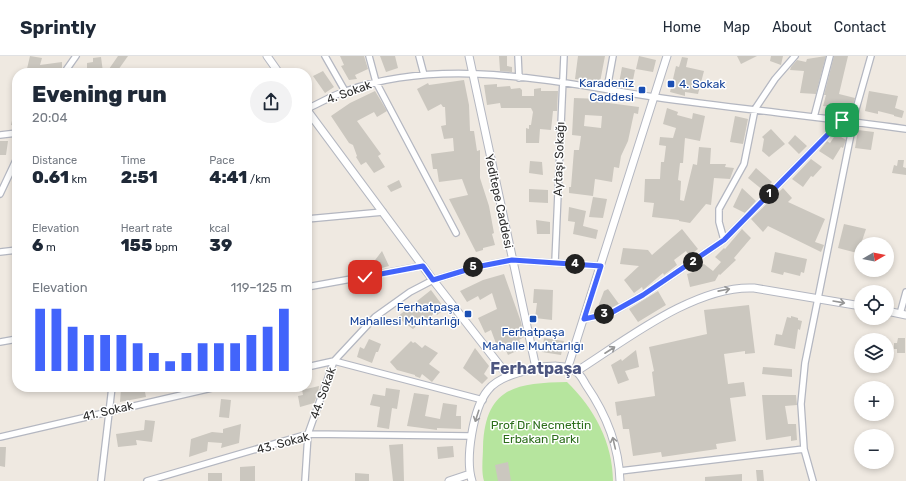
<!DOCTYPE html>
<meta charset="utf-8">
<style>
:root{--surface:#fff;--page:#f2f2f3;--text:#1f2937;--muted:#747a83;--line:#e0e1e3;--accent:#4264fb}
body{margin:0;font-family:Rubik,sans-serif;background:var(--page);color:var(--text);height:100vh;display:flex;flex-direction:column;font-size:15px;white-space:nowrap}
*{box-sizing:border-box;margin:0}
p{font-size:13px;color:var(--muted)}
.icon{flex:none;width:22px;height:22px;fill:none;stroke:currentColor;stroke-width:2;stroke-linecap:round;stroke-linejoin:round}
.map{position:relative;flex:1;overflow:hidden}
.details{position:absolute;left:12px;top:12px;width:300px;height:324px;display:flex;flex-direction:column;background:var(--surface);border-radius:16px;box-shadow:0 2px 6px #0003}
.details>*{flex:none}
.needle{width:26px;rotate:81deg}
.buttons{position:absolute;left:854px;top:181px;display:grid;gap:8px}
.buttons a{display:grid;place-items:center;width:40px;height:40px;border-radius:50%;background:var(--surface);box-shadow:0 2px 6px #0003;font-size:20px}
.pin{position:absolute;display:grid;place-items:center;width:34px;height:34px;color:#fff;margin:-17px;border-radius:8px;box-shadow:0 2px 6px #0006}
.km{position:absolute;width:20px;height:20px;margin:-10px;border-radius:50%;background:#222;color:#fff;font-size:11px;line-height:20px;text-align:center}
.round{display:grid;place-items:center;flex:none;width:42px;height:42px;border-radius:21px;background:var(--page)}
.headline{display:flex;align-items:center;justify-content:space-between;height:68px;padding:0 20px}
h1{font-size:22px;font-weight:800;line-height:30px}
.metrics{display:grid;grid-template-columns:repeat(3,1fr);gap:6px;height:68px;padding:4px 20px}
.metrics div{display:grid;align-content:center}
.metrics b{font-size:17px;font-weight:800}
.metrics small{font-size:11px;font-weight:400}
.metrics p{font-size:11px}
.chart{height:112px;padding:8px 20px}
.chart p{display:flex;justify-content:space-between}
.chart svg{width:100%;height:72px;margin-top:4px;stroke:var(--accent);stroke-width:6}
header{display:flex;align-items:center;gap:24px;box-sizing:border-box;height:56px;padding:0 20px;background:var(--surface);border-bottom:1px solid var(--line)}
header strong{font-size:19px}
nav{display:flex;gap:22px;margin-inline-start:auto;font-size:14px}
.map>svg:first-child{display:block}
.green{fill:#b6e59e}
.building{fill:#cbc7bf;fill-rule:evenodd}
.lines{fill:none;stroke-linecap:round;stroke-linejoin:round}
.minor-casing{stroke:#b4b7c1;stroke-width:8}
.tertiary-casing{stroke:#b4b7c1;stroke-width:9}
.minor{stroke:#fff;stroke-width:5.5}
.tertiary{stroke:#fff;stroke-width:7}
.oneway{stroke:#969696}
.route-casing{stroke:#fff;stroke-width:8}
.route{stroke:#4264fb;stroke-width:5}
.transit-dot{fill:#1a4fb4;stroke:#fff;stroke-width:1.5}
.labels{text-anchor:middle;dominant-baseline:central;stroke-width:3;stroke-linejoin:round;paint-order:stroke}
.transit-label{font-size:12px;fill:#164399;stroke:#fff;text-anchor:end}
.street-label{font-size:12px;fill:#2e2e2e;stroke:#fff}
.park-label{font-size:12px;fill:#2c6e1b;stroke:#fff}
.district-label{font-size:16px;font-weight:bold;fill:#4d5680;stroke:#fff}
</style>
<header>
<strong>Sprintly</strong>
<nav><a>Home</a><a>Map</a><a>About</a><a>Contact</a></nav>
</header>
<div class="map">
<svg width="906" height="425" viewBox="0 0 906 425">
<rect width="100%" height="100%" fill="#efe9e1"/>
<path class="green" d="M567,326C594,352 613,387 613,425H484C481,415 483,402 483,391C485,331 516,327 567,326Z"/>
<path class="building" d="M30,0L42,2L40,9L62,6V12L58,13L56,17H26Z
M118,0H128L116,17H114L109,13Z
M340,0H364L368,13L355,19L357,23L349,24L341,10L344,9Z
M380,0H395L398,12L386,16Z
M499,0H507V10L512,11V16L500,15Z
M578,0H605L600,26L575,23Z
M639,0L656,4L653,16L636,13Z
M737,0H757L741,8Z
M771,0H783L781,9L770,5Z
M826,0L816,38L800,37L804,15L790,14L791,11L797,4L806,6L807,3Z
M834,0H848L839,38L855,42L851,55L823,50L826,39H824Z
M101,1L103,16L87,17V7L93,6V2Z
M682,1L688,2L686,11L704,15L698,38L685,36V40L670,36L676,10L679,11Z
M622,11L635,14L632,29L619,27Z
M323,15L334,31L325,37L313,20Z
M464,24L469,49L470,75H474L477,95L480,94V122L489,150L494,177L492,178L495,189L483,192V194L476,196L449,143L468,139L462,123L439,126L437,113H433L431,98L454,95L453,82L444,83L441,70L446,69L445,51H443L441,48L428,55L417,33L428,27L429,29Z
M497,28V31L510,30L511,33L520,32L522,34V40H534V33L541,32V35H558L557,55H553L551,74L540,73L539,87H526V72L529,73V69H531L533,56L531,52H501L500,47L487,49L484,29Z
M375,35L387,55L377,61L374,56L357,65L381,98L378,100L385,111L374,117L366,106L361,109L356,101L357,100L353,89L349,87L331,60L350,47Z
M869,35L898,40L895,52L904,55L902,62L894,60V59L878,55V58L865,55Z
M574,42L601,43V46L639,51L638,58L634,57L628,85L621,100L619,112L614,111L612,126L595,123L593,140L569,137V131H571L574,94H579L581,80L572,79ZM585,59L602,60L601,72L584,70Z
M15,51H17V70L11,69Z
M667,52L678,56L677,59L692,63L693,57L705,60L700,85L685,82L683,107H680L678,124L681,125L680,144L684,145L693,108L697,109L699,91L711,92L710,108H726L725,111L734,112L730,123L714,122L711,149L706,148L690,167L679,165V164L652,161L654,147L644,146L645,123H660L661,106H664L666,90L659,89L660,81L673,82L676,72L663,68Z
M735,60L748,63L743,88L730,86Z
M771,73L785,88L769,101L762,95L764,83L762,81Z
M858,74L874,76L871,94L855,92Z
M836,78L846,84L843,92L841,91L833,104L819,95L827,85L830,87Z
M795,79L807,90L799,98L788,87Z
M0,85H8L6,99H0Z
M811,103L822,111L813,121L811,120L803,131L792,123Z
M898,104H904L903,111L906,112V119L892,117L894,109L897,110Z
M530,105L542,106L543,119L529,117Z
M756,112L772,126L764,135L748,122Z
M399,124L402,131L391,136L387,130Z
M742,132L756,145L745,157L733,151Z
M783,132L792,142L788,146L825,163L815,186L824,189L821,196L768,170L763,176L751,163Z
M529,133L548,134V147L529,146Z
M593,141L607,143L603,162L589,161Z
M569,151L586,155L583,170L598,174L596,183L573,178L575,166L568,165Z
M536,164L550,166V178H537Z
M844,168L866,173L861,188V198L838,192Z
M682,173L698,193L689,200L686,195L674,204L677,209L664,219L663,217L643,234L642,231L634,237L624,224L639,210L620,208L623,192L648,194L652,199Z
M742,173L751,182L734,202L736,204L720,219L719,218L715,225L690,231L687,218L696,215L698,210L704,208L713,215L721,206L715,201L724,192L725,193Z
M382,195L389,210L371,215L372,208Z
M775,196L807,203L804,217L801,216L800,220L784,216L783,219L771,216Z
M504,218L521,266L524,281L519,284L523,292L508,299L504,290L498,293L491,274L485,277L478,262L497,253L492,237L480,244L478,240L467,246L460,235L483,224Z
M534,233L553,234L552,264L535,262L537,247H533Z
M608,233L619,248L609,253L596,256L604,235Z
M431,234L445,253L437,259L435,256L426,266L423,264L413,273L397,261Z
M658,235L666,249L638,266L629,253Z
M749,249L755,297L745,298V295L724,298L728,328L744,326L746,340L730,342L736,385L716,388L717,393L662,401L661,396L633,400L629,373H623L621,359L617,360L615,346L655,340L652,316L654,315L649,291L707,278L704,254Z
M791,260L798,262V264L802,265L800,274L798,273L795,293L774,289L776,278L782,279L787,261L791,262Z
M544,282L564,285L561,299L542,296Z
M898,282H905V297H897V293H894V287H897Z
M369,283L381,288L378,296H376L372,307L357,301L360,291L364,293Z
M411,285L413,287L415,286L422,292L425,289L438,297L429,308L440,316L432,326L422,318L420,322L415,320V319L397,314L390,306Z
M475,292L489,310L484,318L488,322L482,328L463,312Z
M636,294L639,311L625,315L629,324L618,328L611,309L621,303L622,305Z
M763,311L792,313V321L762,318Z
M319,330L318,337L315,338L316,342L314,347L300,351L298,340L303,339L302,334Z
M144,331L146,341L120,346L121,332Z
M386,332L400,334L397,353L392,352L389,373L377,371L380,351L370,349L373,338L385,340Z
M414,337L429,339L425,360L440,363L443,347L457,349L456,360H461V373L437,372V374L407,370Z
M762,339H796L797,349L785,350L788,368H796L797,384L791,385V380L766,384Z
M221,343L231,344L229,362L219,361Z
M145,364L155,365L152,386L136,384L137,389L118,391L116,378L144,374Z
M241,368L239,387L221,392L222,387L208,386L207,395L189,401L191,383L212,376L223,377V373Z
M403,388L404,425H393L389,389Z
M453,390L454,401L438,403L437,391Z
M0,391H6L5,411L0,410Z
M508,406L511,425H498L495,409Z
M255,410V425H240V411Z
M756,414H763L764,425H757Z
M208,417H222V425H208Z
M355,417L369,418V425H355Z
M742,418V425H705V421Z"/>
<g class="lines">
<g class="minor-casing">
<path id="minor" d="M325,0L345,35
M369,0L376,26L456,177
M419,0L424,19
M518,0L519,22
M64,17L76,0
M607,33L613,0
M307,53C320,47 333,39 346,35C445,0 554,26 654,41C738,53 822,61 906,73
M814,61L830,0
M0,79L17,77
M0,138L17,102
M307,163L383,156
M724,184L719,166V153L744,108L755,53L775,23L795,0
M0,196L17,194
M555,206L564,0
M307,231L423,210
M900,258L906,236
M584,263L611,257L643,239L724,184L842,64
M0,286L17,283
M307,311L334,305L483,344
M0,381L216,331
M620,415L804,393
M101,425L112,331
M147,425L308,378L470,380
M305,425L308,378L334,305L375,261L410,236L433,224L476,211L512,204L601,210
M813,425L804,393L801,348L805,307L856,53L871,0"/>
</g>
<g class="tertiary-casing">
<path id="tertiary" d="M267,0L279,17
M469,0L536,312
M307,54L433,224L508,320
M887,255L906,259
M568,311L667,0
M577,315C626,284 695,229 754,232L861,250
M449,425L470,418
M472,425C465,403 473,352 488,334C498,321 522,315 537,312C549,310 565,308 575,315C580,317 583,324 586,329C606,358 619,390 620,425"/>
</g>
<use href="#minor" class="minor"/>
<use href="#tertiary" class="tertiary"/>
</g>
<defs><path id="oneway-shaft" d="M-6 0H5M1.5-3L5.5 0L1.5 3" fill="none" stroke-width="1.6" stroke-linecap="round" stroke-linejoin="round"/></defs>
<g class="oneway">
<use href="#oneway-shaft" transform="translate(724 234) rotate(-11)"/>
<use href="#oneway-shaft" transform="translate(839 246) rotate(10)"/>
<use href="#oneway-shaft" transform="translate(610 294) rotate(-33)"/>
<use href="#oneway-shaft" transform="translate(477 360) rotate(108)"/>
<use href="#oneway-shaft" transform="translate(614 387) rotate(-103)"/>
</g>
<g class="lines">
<g class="route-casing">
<path id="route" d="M365,221L423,210L433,224L476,211L512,204L601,210L584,263L611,257L643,239L724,184L842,64"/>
</g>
<use href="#route" class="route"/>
</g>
<g class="transit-dot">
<rect x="667" y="24" width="8" height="8" rx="2"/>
<rect x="638" y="30" width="8" height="8" rx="2"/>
<rect x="464" y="254" width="8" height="8" rx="2"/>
<rect x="529" y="259" width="8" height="8" rx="2"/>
</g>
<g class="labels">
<g class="transit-label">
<text x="634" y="27">Karadeniz<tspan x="634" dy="14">Caddesi</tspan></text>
<text x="679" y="28" text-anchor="start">4. Sokak</text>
<text x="460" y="251">Ferhatpaşa<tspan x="460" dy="14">Mahallesi Muhtarlığı</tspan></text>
<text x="533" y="276" text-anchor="middle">Ferhatpaşa<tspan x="533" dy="14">Mahalle Muhtarlığı</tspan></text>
</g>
<g class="street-label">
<text transform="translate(349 36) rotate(-20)">4. Sokak</text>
<text transform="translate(559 103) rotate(-88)">Aytaşı Sokağı</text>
<text transform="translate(499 145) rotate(78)">Yeditepe Caddesi</text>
<text transform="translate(323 337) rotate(-70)">44. Sokak</text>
<text transform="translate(108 355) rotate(-13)">41. Sokak</text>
<text transform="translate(283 387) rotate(-15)">43. Sokak</text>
</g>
<g class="park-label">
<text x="541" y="369">Prof Dr Necmettin<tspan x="541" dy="14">Erbakan Parkı</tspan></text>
</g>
<g class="district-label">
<text x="536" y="312">Ferhatpaşa</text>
</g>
</g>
</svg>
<div class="buttons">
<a><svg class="needle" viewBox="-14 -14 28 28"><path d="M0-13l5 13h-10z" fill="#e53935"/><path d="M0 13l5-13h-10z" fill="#747a83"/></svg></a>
<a><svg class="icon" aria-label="locate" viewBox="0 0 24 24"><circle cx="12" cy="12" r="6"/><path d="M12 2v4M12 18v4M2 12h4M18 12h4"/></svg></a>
<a><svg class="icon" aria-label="layers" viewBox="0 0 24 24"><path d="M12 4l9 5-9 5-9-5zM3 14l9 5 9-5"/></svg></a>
<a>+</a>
<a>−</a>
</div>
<div class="pin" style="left:842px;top:64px;background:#1e9e55"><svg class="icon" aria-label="arrive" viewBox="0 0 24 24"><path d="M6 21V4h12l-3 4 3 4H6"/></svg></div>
<div class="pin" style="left:365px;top:221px;background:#d93025"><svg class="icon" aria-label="check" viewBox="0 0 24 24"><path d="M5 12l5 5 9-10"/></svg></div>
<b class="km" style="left:769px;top:138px">1</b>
<b class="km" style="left:693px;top:206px">2</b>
<b class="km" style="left:604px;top:258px">3</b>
<b class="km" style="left:575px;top:208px">4</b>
<b class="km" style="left:473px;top:211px">5</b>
<section class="details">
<div class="headline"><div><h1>Evening run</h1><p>20:04</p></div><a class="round"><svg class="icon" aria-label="share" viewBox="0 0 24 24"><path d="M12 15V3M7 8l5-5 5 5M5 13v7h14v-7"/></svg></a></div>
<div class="metrics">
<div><p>Distance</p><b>0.61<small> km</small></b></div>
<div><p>Time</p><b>2:51</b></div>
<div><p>Pace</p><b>4:41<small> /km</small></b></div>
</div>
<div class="metrics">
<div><p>Elevation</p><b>6<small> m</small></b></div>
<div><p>Heart rate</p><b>155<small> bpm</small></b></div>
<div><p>kcal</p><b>39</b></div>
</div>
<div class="chart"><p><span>Elevation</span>119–125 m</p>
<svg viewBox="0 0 160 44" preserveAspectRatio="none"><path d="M5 44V6M15 44V6M25 44V17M35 44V22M45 44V22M55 44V22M65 44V27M75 44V33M85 44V38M95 44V33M105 44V27M115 44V27M125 44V27M135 44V22M145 44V17M155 44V6"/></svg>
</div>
</section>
</div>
